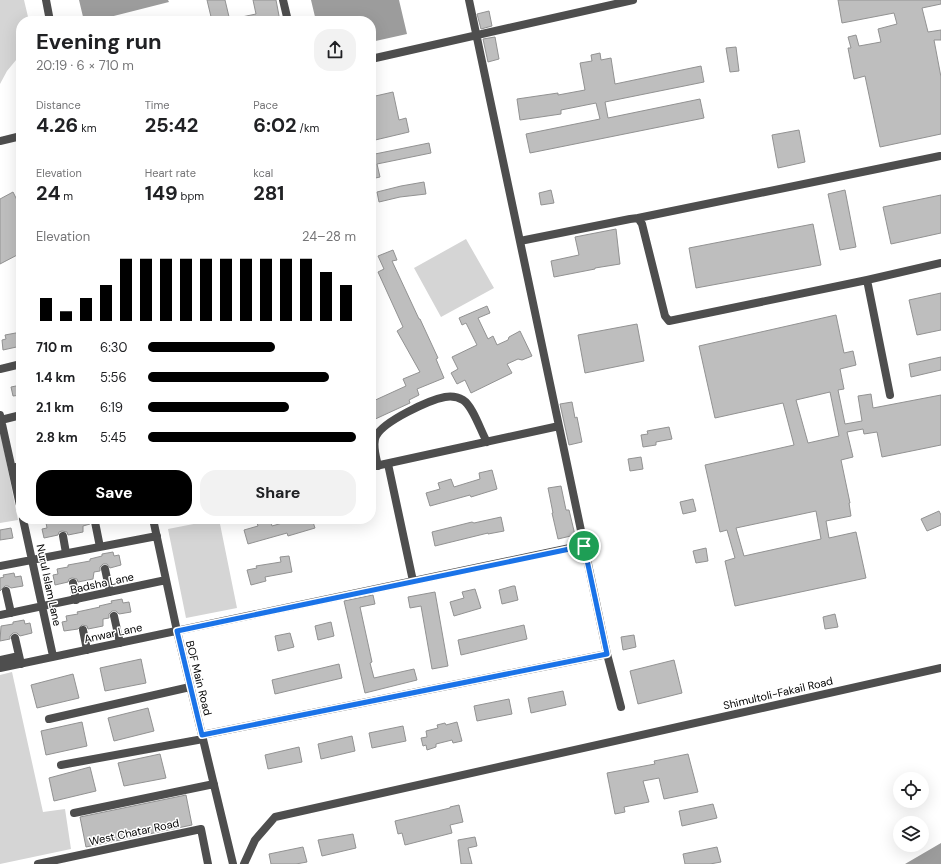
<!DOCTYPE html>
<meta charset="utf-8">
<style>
:root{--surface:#fff;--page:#f2f2f2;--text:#202124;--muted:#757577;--accent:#000}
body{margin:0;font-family:"DM Sans",sans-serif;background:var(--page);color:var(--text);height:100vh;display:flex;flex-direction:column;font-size:15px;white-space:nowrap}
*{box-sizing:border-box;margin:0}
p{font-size:13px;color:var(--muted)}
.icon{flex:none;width:22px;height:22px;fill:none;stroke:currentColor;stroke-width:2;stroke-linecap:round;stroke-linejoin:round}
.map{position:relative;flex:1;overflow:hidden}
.panel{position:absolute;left:16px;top:16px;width:360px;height:508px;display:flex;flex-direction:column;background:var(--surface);border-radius:16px;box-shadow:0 4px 16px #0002}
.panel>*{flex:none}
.controls{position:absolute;left:893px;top:772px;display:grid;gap:8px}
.controls a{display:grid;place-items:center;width:36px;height:36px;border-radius:50%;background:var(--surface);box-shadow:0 4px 16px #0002;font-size:20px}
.pin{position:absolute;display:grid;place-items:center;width:34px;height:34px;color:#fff;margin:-17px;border:2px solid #fff;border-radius:50%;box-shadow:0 1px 4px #0007}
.round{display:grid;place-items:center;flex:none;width:42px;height:42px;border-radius:16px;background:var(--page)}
.summary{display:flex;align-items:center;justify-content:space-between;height:68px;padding:0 20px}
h1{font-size:22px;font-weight:700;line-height:30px}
.stats{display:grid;grid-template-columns:repeat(3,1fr);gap:6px;height:68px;padding:4px 20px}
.stats div{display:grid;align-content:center}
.stats b{font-size:20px;font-weight:700}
.stats small{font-size:11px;font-weight:400}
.stats p{font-size:11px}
.chart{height:112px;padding:8px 20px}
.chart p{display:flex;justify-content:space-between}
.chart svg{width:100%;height:72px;margin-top:4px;stroke:var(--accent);stroke-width:6}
.action{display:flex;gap:8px;margin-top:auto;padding:8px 20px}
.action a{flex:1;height:46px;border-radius:16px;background:var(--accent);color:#fff;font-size:16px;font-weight:700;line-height:46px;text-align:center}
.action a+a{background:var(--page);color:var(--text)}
ul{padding:0 20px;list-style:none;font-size:13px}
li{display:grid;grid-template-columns:64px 48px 1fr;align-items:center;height:30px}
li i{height:10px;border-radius:5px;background:var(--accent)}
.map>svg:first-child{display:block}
.green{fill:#d5d5d5}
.water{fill:#9c9c9c}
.building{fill:#bebebe;stroke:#929292;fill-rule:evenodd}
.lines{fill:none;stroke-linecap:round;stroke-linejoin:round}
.street{stroke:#4e4e4e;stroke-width:8}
.route-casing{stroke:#fff;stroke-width:8}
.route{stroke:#1a73e8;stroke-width:5}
.labels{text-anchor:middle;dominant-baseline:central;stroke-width:3;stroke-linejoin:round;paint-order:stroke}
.street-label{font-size:11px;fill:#000;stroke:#fff}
</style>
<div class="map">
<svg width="941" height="864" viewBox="0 0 941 864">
<rect width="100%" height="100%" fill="#fff"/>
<path class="green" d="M0,0H24L29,21H21V54L7,71L0,84Z
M466,239L494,288L441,317L414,268Z
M0,430L18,520L0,523Z
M219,519L237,608L186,618L168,529Z
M12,672L43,812L65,809L71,849L0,864V675Z"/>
<path class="water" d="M79,0H168L169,2L94,21H84Z
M311,0H399L407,34L371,42V21H316Z
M941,843V864H905Z"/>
<path class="building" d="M207,0H225L230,21H212Z
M253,0H276L280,21H238L237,18L256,14Z
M838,0H941V4L922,8L928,32L941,30V40H934L941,77V134L880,147L865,76L854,79L848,48H851L848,37L856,35L859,46L881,42L878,29L897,24L894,13L842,23Z
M489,11L492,26L481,29L477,14Z
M495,37L499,59L488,62L483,39Z
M736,47L739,71L730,72L726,48Z
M600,53L601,60L611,58L615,84L701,66L704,82L605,102L608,118L700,99L704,118L530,153L526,134L600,119L596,103L561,110V114L520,120L517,99L558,93V95L585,90L580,63L592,61L591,55Z
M393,92L399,120L406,118L409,132L371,141V97Z
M799,130L805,162L778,168L772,135Z
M429,143L431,153L377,164L380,177L371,179V152H375V154Z
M424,182L426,194L400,197L379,202L377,192L401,186Z
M551,190L554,203L541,205L539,193Z
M845,190L856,247L840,250L828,194Z
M13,192L21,208V253L0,264V199Z
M941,195V233L891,244L883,207Z
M813,224L821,265L696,288L689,248Z
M616,229L620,264L595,268V269L554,277L551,261L579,255L575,237Z
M393,250L397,260L392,261L419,319H420L438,358L436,359L444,378L417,389L419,395L409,400L410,403L371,421V402L406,386L403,379L420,372L397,331L403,327L378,272L384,269L378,256Z
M941,293V330L917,335L909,300Z
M487,306L490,313L478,318L488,339L493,336L497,345L508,340L509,337L520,331L532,356L522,360L518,359L507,364L512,373L471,393L465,380L457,384L451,373L458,369L452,357L477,345L466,323L462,325L459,318Z
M836,315L844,353L853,351L856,365L840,369L844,389L838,390L845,424L862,421L858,396L871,394L873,408L941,395V445L882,457L877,432L864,434L863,429L847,432L853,457L841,460L850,503H849L851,516L826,521L829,538L856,532L866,578L735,606L725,561L735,558L727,530L720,532L705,465L794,445L783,403L715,418L699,346ZM830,392L839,436L808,443L796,400ZM816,511L821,539L744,556L736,528Z
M637,324L644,361L585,373L578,335Z
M21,332V346L3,350L2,340L6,339L5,335Z
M941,357V370L911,377L909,364Z
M21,385V395L13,396L11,387Z
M572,402L575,418L577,417L582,442L569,445L560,404Z
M669,427L672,439L656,442V445L643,447L641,435L648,434L647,431Z
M641,457L643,469L630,471L628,459Z
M492,470L497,489L471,497L470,495L430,506L426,493L440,489L438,483L451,479L454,487L480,479L479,473Z
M561,486L566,510H569L575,535L558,539L552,513H553L548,488Z
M693,499L696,511L683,514L680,502Z
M939,511L941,515V525L927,531L921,519Z
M501,517L504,531L488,534V533L435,546L432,532L472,522L474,523Z
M57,519H91L90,524L83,526V532L68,535L67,532L62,531L59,532L58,535L44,538L42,529L47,528L46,523L58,520Z
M261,519H270L272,526L296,519H312L315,528L288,536L287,533L248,544L244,530L258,526L256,520Z
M11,528L13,538L0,540V530Z
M706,548L708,561L696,563L693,551Z
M113,552L114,556L119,555L121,565L110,568L107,564H103L100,567V571L94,572L93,579L78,582L77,579L72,578L69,579L68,582L55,585L53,575L58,574L57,569L68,567V565L90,561V559L102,556V554Z
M289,556L292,572L265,577L266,581L251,585L247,570L257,568L256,566L281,562L280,557Z
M14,573L15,577L21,576L23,586L11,588L8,586H5L0,591V578L4,577L3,575Z
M513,586H515L518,600L502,604L499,590Z
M475,589L481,608L454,616L450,602L464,598L462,592Z
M435,592L448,666L432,669L421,606L410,608L408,597Z
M373,595L375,604L360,607L372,662L370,663L374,678L414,669L417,680L365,693L344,601Z
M122,599L123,603L129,602L131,612L119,614L116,611H112L109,614V618L103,619V626L88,629L87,626L82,625L78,629L64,631L62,622L67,621L66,616L78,614L77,612L100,607L99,606L112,603L111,601Z
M835,614L838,627L825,629L823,617Z
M24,620L25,624L30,623L32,633L20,636L17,633H13L10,636V639L0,641L1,626L13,624V622Z
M331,622L334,636L318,640L315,626Z
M524,625L527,639L461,655L458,640Z
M290,633L294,647L278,651L275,636Z
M634,635L636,647L623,650L621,637Z
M141,659L146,683L105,691L100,668Z
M674,660L682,693L638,704L630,671Z
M339,664L342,678L275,694L272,680Z
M73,674L79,698L37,708L31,685Z
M563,691L566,705L531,713L528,698Z
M509,699L512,714L477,721L474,706Z
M148,708L154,731L114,741L108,718Z
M82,722L87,746L46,755L41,731Z
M457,722L462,741L453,743L452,740L436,744V747L427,750L426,745L423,746L421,738L427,737L426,731L438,728L437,725L445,723L446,725Z
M403,726L406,741L372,748L369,733Z
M352,736L355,751L321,759L318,744Z
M299,747L302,762L268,769L265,755Z
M160,754L166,778L124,786L118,763Z
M688,754L698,792L664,799L659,778L643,781L649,802L624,807L625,812L615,814L607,773L655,764L654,761Z
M90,767L96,791L54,801L49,778Z
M186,795L192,825L86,847L80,817Z
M713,804L717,818L682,826L679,811Z
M459,805L463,822L450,825L452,833L405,845L402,833L398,834L395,821L450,808V807Z
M353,834L356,848L322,856L318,840Z
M475,837L477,846L468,848L472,864H461L458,840Z
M303,847L307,862L296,864H271L269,854Z
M717,847L721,862L710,864H685L683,854Z"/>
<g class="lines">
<path class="street" d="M46,0L50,21
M283,0L288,21
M469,0L559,426L607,654L621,707
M371,59L633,0
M0,141L21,136
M638,218L940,156
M520,241L630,219L638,218L642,224L665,316L669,321L867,280L941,263
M867,280L890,395
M0,369L21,364
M0,415L21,510
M1,420L21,415
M388,464L413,581
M378,466C376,457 372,444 376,436C384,421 429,400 445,397C451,396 458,397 463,400C473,406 481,432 487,442
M371,467L559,426
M12,468L21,466
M23,519L53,656
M153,519L177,631L233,864
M95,522L100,547
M63,536L66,553
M0,566L157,536
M105,569L110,592
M73,583L76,600
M6,591L11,613
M0,615L166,580
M114,616L120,643
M83,630L87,650
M15,638L21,664
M0,660L19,656
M0,668L584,545
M49,719L190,687
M202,735L607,654
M61,765L203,739
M74,813L214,784
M38,864L201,829L208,864
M244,864L255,840L275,817L941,668"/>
</g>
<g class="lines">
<g class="route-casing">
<path id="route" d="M584,546L607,654L202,735L177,631Z"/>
</g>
<use href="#route" class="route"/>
</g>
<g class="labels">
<g class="street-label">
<text transform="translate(102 583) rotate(-12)">Badsha Lane</text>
<text transform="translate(49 585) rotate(78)">Nurul Islam Lane</text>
<text transform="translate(113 633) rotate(-12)">Anwar Lane</text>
<text transform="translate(199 678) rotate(76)">BOF Main Road</text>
<text transform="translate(778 693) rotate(-13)">Shimultoli-Fakail Road</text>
<text transform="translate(134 832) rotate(-12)">West Chatar Road</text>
</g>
</g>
</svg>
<div class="controls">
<a><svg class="icon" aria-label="locate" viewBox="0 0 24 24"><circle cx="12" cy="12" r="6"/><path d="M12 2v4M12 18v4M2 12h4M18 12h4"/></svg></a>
<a><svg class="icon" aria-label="layers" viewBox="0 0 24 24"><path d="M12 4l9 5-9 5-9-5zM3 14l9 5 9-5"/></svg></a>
</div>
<div class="pin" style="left:584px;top:546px;background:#1e9e55"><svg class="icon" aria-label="arrive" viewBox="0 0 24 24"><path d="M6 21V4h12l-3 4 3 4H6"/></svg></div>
<section class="panel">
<div class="summary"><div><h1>Evening run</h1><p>20:19 · 6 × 710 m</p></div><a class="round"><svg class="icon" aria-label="share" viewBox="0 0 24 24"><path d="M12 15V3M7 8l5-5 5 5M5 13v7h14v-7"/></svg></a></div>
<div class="stats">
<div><p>Distance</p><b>4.26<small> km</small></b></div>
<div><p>Time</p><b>25:42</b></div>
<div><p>Pace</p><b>6:02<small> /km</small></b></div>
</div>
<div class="stats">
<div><p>Elevation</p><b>24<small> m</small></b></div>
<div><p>Heart rate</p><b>149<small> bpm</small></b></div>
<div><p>kcal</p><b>281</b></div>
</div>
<div class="chart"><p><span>Elevation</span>24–28 m</p>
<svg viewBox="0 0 160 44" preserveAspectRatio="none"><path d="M5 44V30M15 44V38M25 44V30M35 44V22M45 44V6M55 44V6M65 44V6M75 44V6M85 44V6M95 44V6M105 44V6M115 44V6M125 44V6M135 44V6M145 44V14M155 44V22"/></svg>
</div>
<ul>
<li><b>710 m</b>6:30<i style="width:61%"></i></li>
<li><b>1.4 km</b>5:56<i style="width:87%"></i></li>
<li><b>2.1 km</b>6:19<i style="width:68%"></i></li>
<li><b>2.8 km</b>5:45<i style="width:100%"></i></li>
</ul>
<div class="action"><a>Save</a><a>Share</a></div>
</section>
</div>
